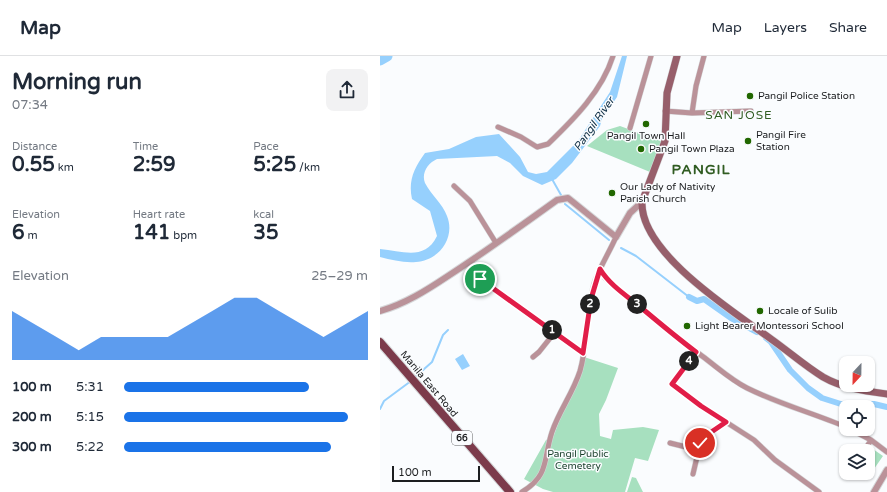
<!DOCTYPE html>
<meta charset="utf-8">
<style>
:root{--surface:#fff;--page:#f2f2f3;--text:#1f2937;--muted:#747a83;--line:#e0e1e3;--accent:#1a73e8}
body{margin:0;font-family:"Varela Round",sans-serif;background:var(--page);color:var(--text);height:100vh;display:flex;flex-direction:column;font-size:15px;white-space:nowrap}
*{box-sizing:border-box;margin:0}
p{font-size:13px;color:var(--muted)}
.icon{flex:none;width:22px;height:22px;fill:none;stroke:currentColor;stroke-width:2;stroke-linecap:round;stroke-linejoin:round}
.map{position:relative;flex:1;overflow:hidden}
.details{display:flex;flex-direction:column;background:var(--surface);width:380px}
.details>*{flex:none}
.needle{width:26px;rotate:202deg}
.buttons{position:absolute;left:459px;top:300px;display:grid;gap:8px}
.buttons a{display:grid;place-items:center;width:36px;height:36px;border-radius:8px;background:var(--surface);box-shadow:0 1px 3px #0004;font-size:20px}
.scale{position:absolute;left:12px;bottom:10px;width:88px;box-sizing:border-box;padding-left:4px;border:2px solid #1c1e20;border-top:0;font-size:11px;line-height:14px;white-space:nowrap;color:#1c1e20;-webkit-text-stroke:3px #fafcfe;paint-order:stroke}
.pin{position:absolute;display:grid;place-items:center;width:34px;height:34px;color:#fff;margin:-17px;border:2px solid #fff;border-radius:50%;box-shadow:0 1px 4px #0007}
.km{position:absolute;width:20px;height:20px;margin:-10px;border-radius:50%;background:#222;color:#fff;font-size:11px;line-height:20px;text-align:center}
.round{display:grid;place-items:center;flex:none;width:42px;height:42px;border-radius:8px;background:var(--page)}
.head{display:flex;align-items:center;justify-content:space-between;height:68px;padding:0 12px}
h1{font-size:22px;font-weight:700;line-height:30px}
.figures{display:grid;grid-template-columns:repeat(3,1fr);gap:6px;height:68px;padding:4px 12px}
.figures div{display:grid;align-content:center}
.figures b{font-size:20px;font-weight:700}
.figures small{font-size:11px;font-weight:400}
.figures p{font-size:11px}
.chart{height:112px;padding:8px 12px}
.chart p{display:flex;justify-content:space-between}
.chart svg{width:100%;height:72px;margin-top:4px;fill:var(--accent);opacity:.7}
ul{padding:0 12px;list-style:none;font-size:13px}
li{display:grid;grid-template-columns:64px 48px 1fr;align-items:center;height:30px}
li i{height:10px;border-radius:5px;background:var(--accent)}
header{display:flex;align-items:center;gap:24px;box-sizing:border-box;height:56px;padding:0 20px;background:var(--surface);border-bottom:1px solid var(--line)}
header strong{font-size:19px}
nav{display:flex;gap:22px;margin-inline-start:auto;font-size:14px}
main{display:flex;flex:1;min-height:0}
.map>svg:first-child{display:block}
.green{fill:#a7e0bf}
.water{fill:#96d0fd}
.lines{fill:none;stroke-linecap:round;stroke-linejoin:round}
.stream{stroke:#96d0fd;stroke-width:2}
.canal{stroke:#96d0fd;stroke-width:6}
.river{stroke:#96d0fd;stroke-width:11}
.minor-casing{stroke:#d6d8da;stroke-width:6}
.tertiary-casing{stroke:#d6d8da;stroke-width:8}
.secondary-casing{stroke:#d6d8da;stroke-width:8}
.primary-casing{stroke:#d6d8da;stroke-width:10}
.minor{stroke:#ba9299;stroke-width:5}
.tertiary{stroke:#ba9299;stroke-width:6}
.secondary{stroke:#975f6b;stroke-width:7}
.primary{stroke:#7c3b4b;stroke-width:8}
.route-casing{stroke:#fff;stroke-width:8}
.route{stroke:#e11d48;stroke-width:5}
.poi-dot{fill:#216700;stroke:#fafcfe;stroke-width:1.5}
.labels{text-anchor:middle;dominant-baseline:central;stroke-width:3;stroke-linejoin:round;paint-order:stroke}
.shield{fill:#fafcfe;stroke:#5f6163;stroke-width:1}
.shield-label{font-size:9px;font-weight:bold;fill:#1c1e20}
.poi-label{font-size:10px;fill:#1c1e20;stroke:#fafcfe;text-anchor:start}
.street-label{font-size:10px;fill:#1c1e20;stroke:#fafcfe}
.park-label{font-size:10px;fill:#183e2a;stroke:#fafcfe}
.water-label{font-size:11px;font-style:italic;fill:#103047;stroke:#fafcfe}
.quarter-label{font-size:12px;letter-spacing:1px;fill:#305c22;stroke:#fafcfe}
.district-label{font-size:14px;font-weight:bold;letter-spacing:1px;fill:#305c22;stroke:#fafcfe}
</style>
<header>
<strong>Map</strong>
<nav><a>Map</a><a>Layers</a><a>Share</a></nav>
</header>
<main>
<section class="details">
<div class="head"><div><h1>Morning run</h1><p>07:34</p></div><a class="round"><svg class="icon" aria-label="share" viewBox="0 0 24 24"><path d="M12 15V3M7 8l5-5 5 5M5 13v7h14v-7"/></svg></a></div>
<div class="figures">
<div><p>Distance</p><b>0.55<small> km</small></b></div>
<div><p>Time</p><b>2:59</b></div>
<div><p>Pace</p><b>5:25<small> /km</small></b></div>
</div>
<div class="figures">
<div><p>Elevation</p><b>6<small> m</small></b></div>
<div><p>Heart rate</p><b>141<small> bpm</small></b></div>
<div><p>kcal</p><b>35</b></div>
</div>
<div class="chart"><p><span>Elevation</span>25–29 m</p>
<svg viewBox="0 0 160 44" preserveAspectRatio="none"><path d="M0 44V14L10 22L20 30L30 38L40 30L50 30L60 30L70 30L80 22L90 14L100 6L110 6L120 14L130 22L140 30L150 22L160 14V44z"/></svg>
</div>
<ul>
<li><b>100 m</b>5:31<i style="width:76%"></i></li>
<li><b>200 m</b>5:15<i style="width:92%"></i></li>
<li><b>300 m</b>5:22<i style="width:85%"></i></li>
</ul>
</section>
<div class="map">
<svg width="507" height="436" viewBox="0 0 507 436">
<rect width="100%" height="100%" fill="#fafcfe"/>
<path class="green" d="M240,70L281,85L282,87L270,116L207,90L227,74Z
M204,301L238,312L226,344L219,358L220,380L231,383L233,374L263,371L279,374L268,405L255,402L245,436H173L163,433L144,423L166,384L173,381Z
M490,391L503,400L487,423L479,417H488L487,395Z
M252,421L256,422L263,436H247Z"/>
<path class="water" d="M242,0H247L237,41L222,63L220,70L192,107L176,123L162,129L143,120L130,107L117,100L57,103C48,107 41,117 45,127C51,139 63,148 67,160C76,182 58,205 36,206C24,207 12,204 0,201V193C23,195 45,205 57,180L50,155L32,143C28,125 34,112 45,97L69,93L96,81L119,78L140,101L148,116L156,118L167,116L198,85L230,36Z
M83,298L90,310L82,314L75,303Z"/>
<g class="lines">
<path class="stream" d="M172,123L181,139
M185,148L229,184
M241,192L256,200L309,241
M34,322L52,306L63,279L68,274
M0,353L4,345L31,325"/>
<path class="canal" d="M309,241L317,245L324,243L351,262L377,276
M386,282L391,286L410,314L428,332L442,342L464,349L494,348L507,351"/>
<path class="river" d="M0,4L7,0"/>
<g class="minor-casing">
<path id="minor" d="M285,55L312,57L371,55
M312,57L316,30L324,0
M118,71L141,81L157,91L168,88C194,63 222,35 233,0
M250,72L271,0
M74,130L90,145L116,187
M220,213L225,222C257,249 289,275 322,300C337,311 351,324 367,332C399,348 433,357 466,371
M100,223L203,297
M316,296L292,328L321,350L374,384L395,404L439,436
M153,301L159,296L175,276
M470,373L491,384L507,396
M290,387L318,394
M484,395L491,384
M313,418L321,384L346,366
M142,436C170,419 163,403 172,376C179,355 193,337 200,315C208,287 206,257 214,228C219,212 229,197 236,181"/>
</g>
<g class="tertiary-casing">
<path id="tertiary" d="M0,255C25,248 47,234 68,220C105,196 141,170 177,144L188,142L193,146L236,181L250,157L262,146
M494,436L507,414"/>
</g>
<g class="secondary-casing">
<path id="secondary" d="M297,0L287,37L285,85L262,146C260,197 354,256 391,283C408,295 425,310 443,321C462,332 485,335 507,338"/>
</g>
<g class="primary-casing">
<path id="primary" d="M0,286L130,436"/>
</g>
<use href="#minor" class="minor"/>
<use href="#tertiary" class="tertiary"/>
<use href="#secondary" class="secondary"/>
<use href="#primary" class="primary"/>
</g>
<g class="lines">
<g class="route-casing">
<path id="route" d="M100,223L203,297L211,243L220,213C229,228 244,238 258,249C277,265 296,281 316,296L292,328L321,350L346,366L324,381L320,387"/>
</g>
<use href="#route" class="route"/>
</g>
<g class="poi-dot">
<circle cx="370" cy="40" r="4"/>
<circle cx="266" cy="68" r="4"/>
<circle cx="368" cy="85" r="4"/>
<circle cx="261" cy="93" r="4"/>
<circle cx="232" cy="137" r="4"/>
<circle cx="380" cy="255" r="4"/>
<circle cx="307" cy="270" r="4"/>
</g>
<g class="labels">
<rect class="shield" x="72" y="375" width="20" height="14" rx="3"/>
<g class="shield-label">
<text x="82" y="382">66</text>
</g>
<g class="poi-label">
<text x="378" y="40">Pangil Police Station</text>
<text x="376" y="79">Pangil Fire<tspan x="376" dy="12">Station</tspan></text>
<text x="266" y="80" text-anchor="middle">Pangil Town Hall</text>
<text x="269" y="93">Pangil Town Plaza</text>
<text x="240" y="131">Our Lady of Nativity<tspan x="240" dy="12">Parish Church</tspan></text>
<text x="388" y="255">Locale of Sulib</text>
<text x="315" y="270">Light Bearer Montessori School</text>
</g>
<g class="street-label">
<text transform="translate(49 328) rotate(50)">Manila East Road</text>
</g>
<g class="park-label">
<text x="198" y="398">Pangil Public<tspan x="198" dy="12">Cemetery</tspan></text>
</g>
<g class="water-label">
<text transform="translate(214 68) rotate(-55)">Pangil River</text>
</g>
<g class="quarter-label">
<text x="359" y="59">SAN JOSE</text>
</g>
<g class="district-label">
<text x="321" y="113">PANGIL</text>
</g>
</g>
</svg>
<div class="buttons">
<a><svg class="needle" viewBox="-14 -14 28 28"><path d="M0-13l5 13h-10z" fill="#e53935"/><path d="M0 13l5-13h-10z" fill="#747a83"/></svg></a>
<a><svg class="icon" aria-label="locate" viewBox="0 0 24 24"><circle cx="12" cy="12" r="6"/><path d="M12 2v4M12 18v4M2 12h4M18 12h4"/></svg></a>
<a><svg class="icon" aria-label="layers" viewBox="0 0 24 24"><path d="M12 4l9 5-9 5-9-5zM3 14l9 5 9-5"/></svg></a>
</div>
<div class="scale">100 m</div>
<div class="pin" style="left:100px;top:223px;background:#1e9e55"><svg class="icon" aria-label="arrive" viewBox="0 0 24 24"><path d="M6 21V4h12l-3 4 3 4H6"/></svg></div>
<div class="pin" style="left:320px;top:387px;background:#d93025"><svg class="icon" aria-label="check" viewBox="0 0 24 24"><path d="M5 12l5 5 9-10"/></svg></div>
<b class="km" style="left:172px;top:274px">1</b>
<b class="km" style="left:210px;top:248px">2</b>
<b class="km" style="left:257px;top:248px">3</b>
<b class="km" style="left:309px;top:305px">4</b>
</div>
</main>
